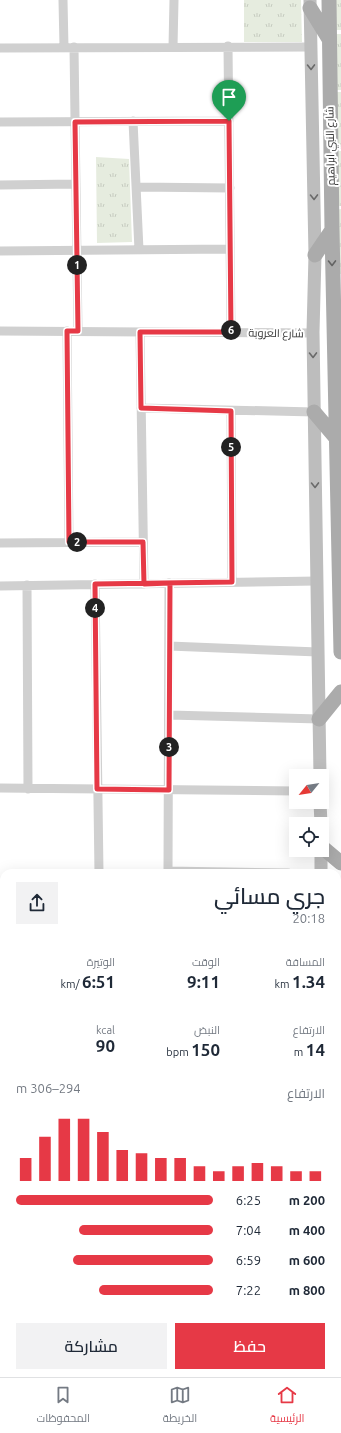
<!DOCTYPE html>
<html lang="ar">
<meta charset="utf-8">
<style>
:root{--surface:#fff;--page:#f2f2f3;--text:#1f2937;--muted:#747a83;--line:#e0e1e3;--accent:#e63946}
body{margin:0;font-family:Ubuntu,Cairo,sans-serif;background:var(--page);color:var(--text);direction:rtl;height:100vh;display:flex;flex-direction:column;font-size:15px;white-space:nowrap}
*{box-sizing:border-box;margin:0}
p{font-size:13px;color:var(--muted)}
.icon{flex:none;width:22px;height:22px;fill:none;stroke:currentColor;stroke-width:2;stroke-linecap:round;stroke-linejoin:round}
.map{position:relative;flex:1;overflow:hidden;direction:ltr}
.drawer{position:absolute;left:0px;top:869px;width:341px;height:508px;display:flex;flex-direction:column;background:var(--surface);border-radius:12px 12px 0 0;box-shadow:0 4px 16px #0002;direction:rtl}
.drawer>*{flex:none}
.needle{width:26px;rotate:240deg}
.tools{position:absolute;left:289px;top:769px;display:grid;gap:8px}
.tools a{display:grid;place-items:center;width:40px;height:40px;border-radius:0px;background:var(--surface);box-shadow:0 4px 16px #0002;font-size:20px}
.pin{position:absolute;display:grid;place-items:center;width:34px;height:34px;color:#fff;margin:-41px -17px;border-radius:50% 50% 50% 0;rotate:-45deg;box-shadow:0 0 4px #0007}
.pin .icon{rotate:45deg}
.km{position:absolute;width:20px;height:20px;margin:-10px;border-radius:50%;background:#222;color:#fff;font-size:11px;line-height:20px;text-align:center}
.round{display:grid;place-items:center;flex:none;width:42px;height:42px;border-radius:0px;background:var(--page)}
.summary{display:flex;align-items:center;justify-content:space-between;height:68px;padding:0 16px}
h1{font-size:22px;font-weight:600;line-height:30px}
.figures{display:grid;grid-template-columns:repeat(3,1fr);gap:6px;height:68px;padding:4px 16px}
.figures div{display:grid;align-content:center}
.figures b{font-size:17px;font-weight:600}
.figures small{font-size:11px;font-weight:400}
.figures p{font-size:11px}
.chart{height:112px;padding:8px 16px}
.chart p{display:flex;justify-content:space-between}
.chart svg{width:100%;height:72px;margin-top:4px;stroke:var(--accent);stroke-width:6}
.action{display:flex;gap:8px;margin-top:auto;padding:8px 16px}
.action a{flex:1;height:46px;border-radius:0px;background:var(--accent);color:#fff;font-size:16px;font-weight:600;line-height:46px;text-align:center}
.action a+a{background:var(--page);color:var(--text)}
ul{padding:0 16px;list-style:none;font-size:13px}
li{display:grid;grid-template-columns:64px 48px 1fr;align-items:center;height:30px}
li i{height:10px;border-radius:5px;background:var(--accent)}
.menu{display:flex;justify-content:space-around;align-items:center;height:56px;border-top:1px solid var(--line);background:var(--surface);font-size:11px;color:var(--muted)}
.menu a{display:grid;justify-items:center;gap:2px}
.menu .active{color:var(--accent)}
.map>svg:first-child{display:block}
.grass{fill:url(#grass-tufts)}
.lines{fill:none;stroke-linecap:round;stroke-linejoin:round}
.street{stroke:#d0d0d0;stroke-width:9}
.secondary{stroke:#bdbdbd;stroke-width:13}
.primary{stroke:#ababab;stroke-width:15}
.oneway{stroke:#6a6a6a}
.oneway2{stroke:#636363}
.route-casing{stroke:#fff;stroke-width:8}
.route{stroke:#e63946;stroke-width:5}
.labels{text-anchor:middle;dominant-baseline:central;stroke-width:4;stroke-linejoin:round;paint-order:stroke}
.street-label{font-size:11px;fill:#333;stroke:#fff}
</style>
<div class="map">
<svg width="341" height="1377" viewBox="0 0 341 1377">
<defs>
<pattern id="grass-tufts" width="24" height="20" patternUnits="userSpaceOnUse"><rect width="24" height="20" fill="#e6ecdf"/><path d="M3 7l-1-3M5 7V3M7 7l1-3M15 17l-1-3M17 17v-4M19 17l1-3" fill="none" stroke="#c6cbc0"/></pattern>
</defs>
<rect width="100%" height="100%" fill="#fff"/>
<path class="grass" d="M244,0H301L302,42H244Z
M335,0H341V30H336Z
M335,34H341V90H336Z
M336,92H341V149L337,148Z
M337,151H341V206H338Z
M96,157L129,159L132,242L97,243Z
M341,209V274H335V210Z"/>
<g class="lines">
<path class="street" d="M63,0L64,47
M228,46L231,332
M74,47L78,331
M173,47L174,0
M0,48L310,47
M133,121L139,250
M0,122L229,121
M0,185L76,184
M138,187L230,188
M0,251L230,249
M0,331L313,333
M67,331L69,542
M140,332L144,584
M141,408L314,412
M231,411L232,582
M0,543L143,542
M95,584L99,873
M27,585L28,789
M0,586L317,581
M169,646L318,652
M169,715L319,719
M0,788L296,791
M168,871L288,873
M168,873L169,583
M0,993H4
M0,1074H4
M0,1161H4
M337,1248H341
M45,1373V1377
M114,1373V1377
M180,1373L181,1377
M249,1373V1377"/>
<path class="secondary" d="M310,0L315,255L313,332L320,776
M320,802L321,824
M321,850V873
M337,1328H341
M0,1346L4,1345
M337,1346L341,1345
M0,1358L4,1357
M331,1373V1377"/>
<path class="primary" d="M329,0L332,230L341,652
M310,8L329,39
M315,255L332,230
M314,412L336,438
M319,719L341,692
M322,847L341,863
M341,1008L338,1080L341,1208"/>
</g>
<defs><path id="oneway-chevron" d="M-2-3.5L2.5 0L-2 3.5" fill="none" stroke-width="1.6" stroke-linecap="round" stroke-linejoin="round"/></defs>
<g class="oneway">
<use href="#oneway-chevron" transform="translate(311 67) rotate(89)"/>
<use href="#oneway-chevron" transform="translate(314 197) rotate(89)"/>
<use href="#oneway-chevron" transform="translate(313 355) rotate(89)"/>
<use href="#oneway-chevron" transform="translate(315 485) rotate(89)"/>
</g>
<use class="oneway2" href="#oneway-chevron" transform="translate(332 263) rotate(89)"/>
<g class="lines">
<g class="route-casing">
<path id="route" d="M229,121L75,122L78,331H67L69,542H143L144,584L170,583L169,790L97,789L95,584L232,582L231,411L141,408L140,332H231L229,121"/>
</g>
<use href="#route" class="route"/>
</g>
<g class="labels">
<g class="street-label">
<text transform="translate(330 146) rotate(-91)">شارع النبي ابراهيم</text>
<text transform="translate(276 333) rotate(1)">شارع العروبة</text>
</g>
</g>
</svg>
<div class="tools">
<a><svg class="needle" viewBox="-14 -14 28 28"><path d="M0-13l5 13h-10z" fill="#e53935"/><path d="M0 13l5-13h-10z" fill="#747a83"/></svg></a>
<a><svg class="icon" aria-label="locate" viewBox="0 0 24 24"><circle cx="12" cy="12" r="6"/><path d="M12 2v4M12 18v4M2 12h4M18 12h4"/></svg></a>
</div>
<div class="pin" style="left:229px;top:121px;background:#1e9e55"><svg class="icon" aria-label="arrive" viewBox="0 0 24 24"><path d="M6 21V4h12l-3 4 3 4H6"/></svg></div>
<b class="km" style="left:77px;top:265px">1</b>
<b class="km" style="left:77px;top:542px">2</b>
<b class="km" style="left:169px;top:747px">3</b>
<b class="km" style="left:95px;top:608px">4</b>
<b class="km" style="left:231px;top:447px">5</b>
<b class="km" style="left:231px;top:330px">6</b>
<section class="drawer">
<div class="summary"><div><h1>جري مسائي</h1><p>20:18</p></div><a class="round"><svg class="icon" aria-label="share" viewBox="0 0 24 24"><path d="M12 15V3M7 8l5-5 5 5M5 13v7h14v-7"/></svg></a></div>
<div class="figures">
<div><p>المسافة</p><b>1.34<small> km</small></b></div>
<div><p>الوقت</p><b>9:11</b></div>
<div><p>الوتيرة</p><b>6:51<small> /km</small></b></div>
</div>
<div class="figures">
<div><p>الارتفاع</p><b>14<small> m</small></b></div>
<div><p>النبض</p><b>150<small> bpm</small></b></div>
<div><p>kcal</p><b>90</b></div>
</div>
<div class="chart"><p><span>الارتفاع</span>294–306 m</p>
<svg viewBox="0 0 160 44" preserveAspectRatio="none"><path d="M5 44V30M15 44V17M25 44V6M35 44V6M45 44V14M55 44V25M65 44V27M75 44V30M85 44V30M95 44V35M105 44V38M115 44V35M125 44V33M135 44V35M145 44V38M155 44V38"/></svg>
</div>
<ul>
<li><b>200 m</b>6:25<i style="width:100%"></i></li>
<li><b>400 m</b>7:04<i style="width:68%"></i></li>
<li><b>600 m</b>6:59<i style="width:71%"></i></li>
<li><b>800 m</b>7:22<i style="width:58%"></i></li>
</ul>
<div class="action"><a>حفظ</a><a>مشاركة</a></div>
</section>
</div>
<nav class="menu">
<a class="active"><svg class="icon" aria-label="home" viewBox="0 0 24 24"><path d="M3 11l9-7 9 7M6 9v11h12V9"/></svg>الرئيسية</a>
<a><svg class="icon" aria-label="map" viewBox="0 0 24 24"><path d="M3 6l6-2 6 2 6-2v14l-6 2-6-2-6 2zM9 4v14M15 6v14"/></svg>الخريطة</a>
<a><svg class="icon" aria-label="saved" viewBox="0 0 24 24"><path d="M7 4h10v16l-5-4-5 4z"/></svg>المحفوظات</a>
</nav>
